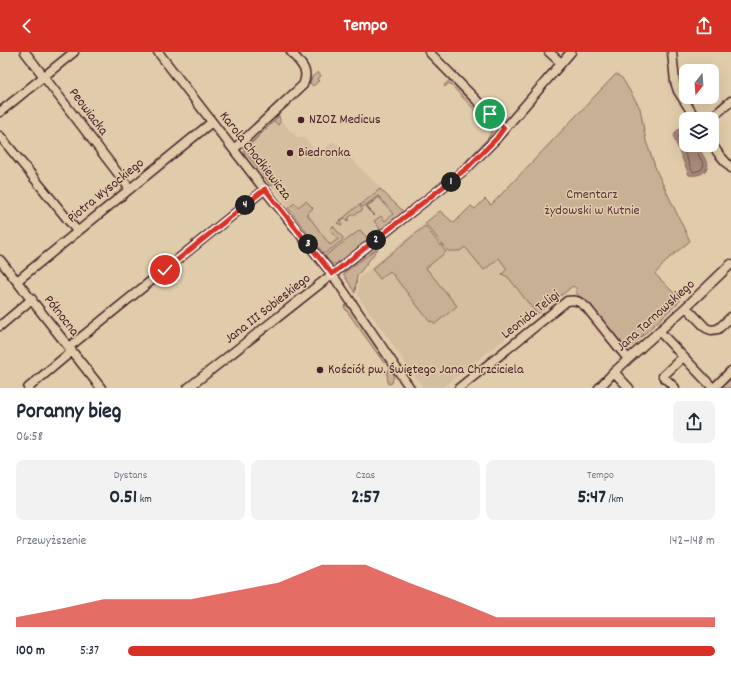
<!DOCTYPE html>
<html lang="pl">
<meta charset="utf-8">
<style>
:root{--surface:#fff;--page:#f2f2f3;--text:#1f2937;--muted:#747a83;--accent:#d93025}
body{margin:0;font-family:Dekko,sans-serif;background:var(--page);color:var(--text);height:100vh;display:flex;flex-direction:column;font-size:15px;white-space:nowrap}
*{box-sizing:border-box;margin:0}
p{font-size:13px;color:var(--muted)}
.icon{flex:none;width:22px;height:22px;fill:none;stroke:currentColor;stroke-width:2;stroke-linecap:round;stroke-linejoin:round}
.map{position:relative;height:336px;overflow:hidden}
.details{display:flex;flex-direction:column;background:var(--surface);flex:1}
.details>*{flex:none}
.needle{width:26px;rotate:197deg}
.tools{position:absolute;left:679px;top:12px;display:grid;gap:8px}
.tools a{display:grid;place-items:center;width:40px;height:40px;border-radius:8px;background:var(--surface);box-shadow:0 4px 16px #0002;font-size:20px}
.pin{position:absolute;display:grid;place-items:center;width:34px;height:34px;color:#fff;margin:-17px;border:2px solid #fff;border-radius:50%;box-shadow:0 1px 4px #0007}
.km{position:absolute;width:20px;height:20px;margin:-10px;border-radius:50%;background:#222;color:#fff;font-size:11px;line-height:20px;text-align:center}
.round{display:grid;place-items:center;flex:none;width:42px;height:42px;border-radius:8px;background:var(--page)}
.overview{display:flex;align-items:center;justify-content:space-between;height:68px;padding:0 16px}
h1{font-size:22px;font-weight:700;line-height:30px}
.stats{display:grid;grid-template-columns:repeat(3,1fr);gap:6px;height:68px;padding:4px 16px}
.stats div{display:grid;align-content:center;border-radius:8px;background:var(--page);text-align:center}
.stats b{font-size:20px;font-weight:700}
.stats small{font-size:11px;font-weight:400}
.stats p{font-size:11px}
.chart{height:112px;padding:8px 16px}
.chart p{display:flex;justify-content:space-between}
.chart svg{width:100%;height:72px;margin-top:4px;fill:var(--accent);opacity:.7}
ul{padding:0 16px;list-style:none;font-size:13px}
li{display:grid;grid-template-columns:64px 48px 1fr;align-items:center;height:30px}
li i{height:10px;border-radius:5px;background:var(--accent)}
header{display:flex;justify-content:space-between;align-items:center;height:52px;padding:0 16px;background:var(--accent);color:#fff;font-size:18px;font-weight:700}
.map>svg:first-child{display:block}
.built{fill:#d4bea0}
.green{fill:#c8b095;stroke:#896860}
.water{fill:#a78a79;stroke:#825f5a}
.lines{fill:none;stroke-linecap:round;stroke-linejoin:round}
.shore{stroke:#6f4a4a;stroke-width:1}
.minor-casing{stroke:#4a1f2b;stroke-width:11}
.minor{stroke:#e0ccaa;stroke-width:8}
.route-casing{stroke:#fff;stroke-width:8}
.route{stroke:#d93025;stroke-width:5}
.poi-dot{fill:#4a1f2b;stroke:#e0ccaa;stroke-width:1.5}
.labels{text-anchor:middle;dominant-baseline:central;stroke-width:3;stroke-linejoin:round;paint-order:stroke}
.street-label{font-size:14px;fill:#4a1f2b;stroke:#e0ccaa}
.poi-label{font-size:14px;fill:#4a1f2b;stroke:#e0ccaa;text-anchor:start}
.park-label{font-size:14px;fill:#5d353b;stroke:#e0ccaa}
</style>
<header><svg class="icon" aria-label="back" viewBox="0 0 24 24"><path d="M15 5l-7 7 7 7"/></svg>Tempo<svg class="icon" aria-label="share" viewBox="0 0 24 24"><path d="M12 15V3M7 8l5-5 5 5M5 13v7h14v-7"/></svg></header>
<div class="map">
<svg width="731" height="336" viewBox="0 0 731 336">
<rect width="100%" height="100%" fill="#e0ccaa"/>
<filter id="ink" filterUnits="userSpaceOnUse"><feTurbulence type="fractalNoise" baseFrequency=".025" numOctaves="2"/><feDisplacementMap in="SourceGraphic" scale="8" xChannelSelector="R" yChannelSelector="G"/><feConvolveMatrix kernelMatrix="1 2 1 2 8 2 1 2 1" color-interpolation-filters="sRGB"/></filter>
<g filter="url(#ink)">
<path class="built" d="M275,68L281,69L297,85H303L319,102L334,89L404,160L335,213L244,97Z
M485,147L490,153L493,151L573,234L442,336H423L358,244L359,226L440,159L454,171L471,154L475,157Z"/>
<path class="green" d="M318,20L321,24L317,28L319,29L313,34L310,31L312,25Z
M616,22L622,26L640,56L646,89L657,120L690,189L668,207L655,222L681,248L629,296L621,295L575,239L577,237L573,234L537,262L508,225L502,222L507,217L499,206L484,218L465,195L460,199H448L425,171L440,159L454,171L471,154L475,157L485,147L491,153Z
M450,28L452,29L494,72L497,78L495,83L469,112L456,120L488,86L493,77L449,31L445,35L444,33Z
M279,64C280,67 281,70 278,73L274,69L249,94L252,97L248,101L271,131L275,128V132L271,134L244,99V97Z
M380,137L405,161L379,181L376,182V180L380,177L374,169L381,164L385,169L393,162L379,145L367,155L375,163L374,164L366,154L379,145L378,144L363,155L360,153Z
M306,149L313,156L307,162L330,193L338,187L330,177L333,174L343,186L342,189L324,202L288,156L295,151L298,155Z
M359,153L363,158L349,165L348,169L345,166L341,169L342,173L337,171Z
M425,174L446,200L426,216L457,254L435,272L432,269L430,270L390,219L380,227L372,217Z
M360,178L367,186L371,184L372,187L341,212L339,209L336,212H332L325,204Z
M380,194L357,224L355,241L344,223V221Z
M346,253H350L388,308L385,311H384L344,255Z
M390,316L394,323L392,331L388,332L387,321Z
M731,325V336H718L731,326Z"/>
<path class="water" d="M685,75L686,93H697L708,112C706,122 699,124 689,123L674,86C674,79 679,76 685,75Z"/>
<g class="lines">
<path class="shore" d="M686,79L680,82L678,85L692,119L694,120L701,118L704,113L695,96L694,93"/>
<g class="minor-casing">
<path id="minor" d="M25,0L130,137
M158,0L268,142L332,222L410,336
M429,0L504,76
M549,0L561,11
M672,0L675,30L678,39L696,67
M0,60L74,0
M710,67L731,49
M0,84L77,179
M712,92L718,101L731,116
M234,97L303,33C310,18 301,12 291,0
M0,208L101,336
M17,229L212,70
M686,255L706,276L711,278L718,277L731,265
M0,274L32,247
M659,279L712,335H715L731,319
M69,295L265,137
M614,320L629,336
M28,336L72,299
M188,336L467,116L496,87L571,0
M459,336L567,249C577,247 580,250 587,256L628,307
M599,336L614,320L686,255L731,212
M675,336L663,324L683,305"/>
</g>
<use href="#minor" class="minor"/>
</g>
</g>
<g class="lines" filter="url(#ink)">
<g class="route-casing">
<path id="route" d="M165,218L265,137L332,222L467,116L496,87L504,76L490,62"/>
</g>
<use href="#route" class="route"/>
</g>
<g class="poi-dot">
<circle cx="301" cy="68" r="4"/>
<circle cx="290" cy="101" r="4"/>
<circle cx="320" cy="318" r="4"/>
</g>
<g class="labels">
<g class="street-label">
<text transform="translate(88 60) rotate(53)">Peowiacka</text>
<text transform="translate(255 104) rotate(52)">Karola Chodkiewicza</text>
<text transform="translate(106 139) rotate(-39)">Piotra Wysockiego</text>
<text transform="translate(268 257) rotate(-38)">Jana III Sobieskiego</text>
<text transform="translate(531 263) rotate(-38)">Leonida Teligi</text>
<text transform="translate(61 264) rotate(52)">Północna</text>
<text transform="translate(656 264) rotate(-42)">Jana Tarnowskiego</text>
</g>
<g class="poi-label">
<text x="309" y="68">NZOZ Medicus</text>
<text x="298" y="101">Biedronka</text>
<text x="328" y="318">Kościół pw. Świętego Jana Chrzciciela</text>
</g>
<g class="park-label">
<text x="592" y="143">Cmentarz<tspan x="592" dy="16">żydowski w Kutnie</tspan></text>
</g>
</g>
</svg>
<div class="tools">
<a><svg class="needle" viewBox="-14 -14 28 28"><path d="M0-13l5 13h-10z" fill="#e53935"/><path d="M0 13l5-13h-10z" fill="#747a83"/></svg></a>
<a><svg class="icon" aria-label="layers" viewBox="0 0 24 24"><path d="M12 4l9 5-9 5-9-5zM3 14l9 5 9-5"/></svg></a>
</div>
<div class="pin" style="left:490px;top:62px;background:#1e9e55"><svg class="icon" aria-label="arrive" viewBox="0 0 24 24"><path d="M6 21V4h12l-3 4 3 4H6"/></svg></div>
<div class="pin" style="left:165px;top:218px;background:#d93025"><svg class="icon" aria-label="check" viewBox="0 0 24 24"><path d="M5 12l5 5 9-10"/></svg></div>
<b class="km" style="left:451px;top:130px">1</b>
<b class="km" style="left:376px;top:188px">2</b>
<b class="km" style="left:308px;top:192px">3</b>
<b class="km" style="left:245px;top:153px">4</b>
</div>
<section class="details">
<div class="overview"><div><h1>Poranny bieg</h1><p>06:58</p></div><a class="round"><svg class="icon" aria-label="share" viewBox="0 0 24 24"><path d="M12 15V3M7 8l5-5 5 5M5 13v7h14v-7"/></svg></a></div>
<div class="stats">
<div><p>Dystans</p><b>0.51<small> km</small></b></div>
<div><p>Czas</p><b>2:57</b></div>
<div><p>Tempo</p><b>5:47<small> /km</small></b></div>
</div>
<div class="chart"><p><span>Przewyższenie</span>142–148 m</p>
<svg viewBox="0 0 160 44" preserveAspectRatio="none"><path d="M0 44V38L10 33L20 27L30 27L40 27L50 22L60 17L70 6L80 6L90 17L100 27L110 38L120 38L130 38L140 38L150 38L160 38V44z"/></svg>
</div>
<ul>
<li><b>100 m</b>5:37<i style="width:100%"></i></li>
</ul>
</section>
